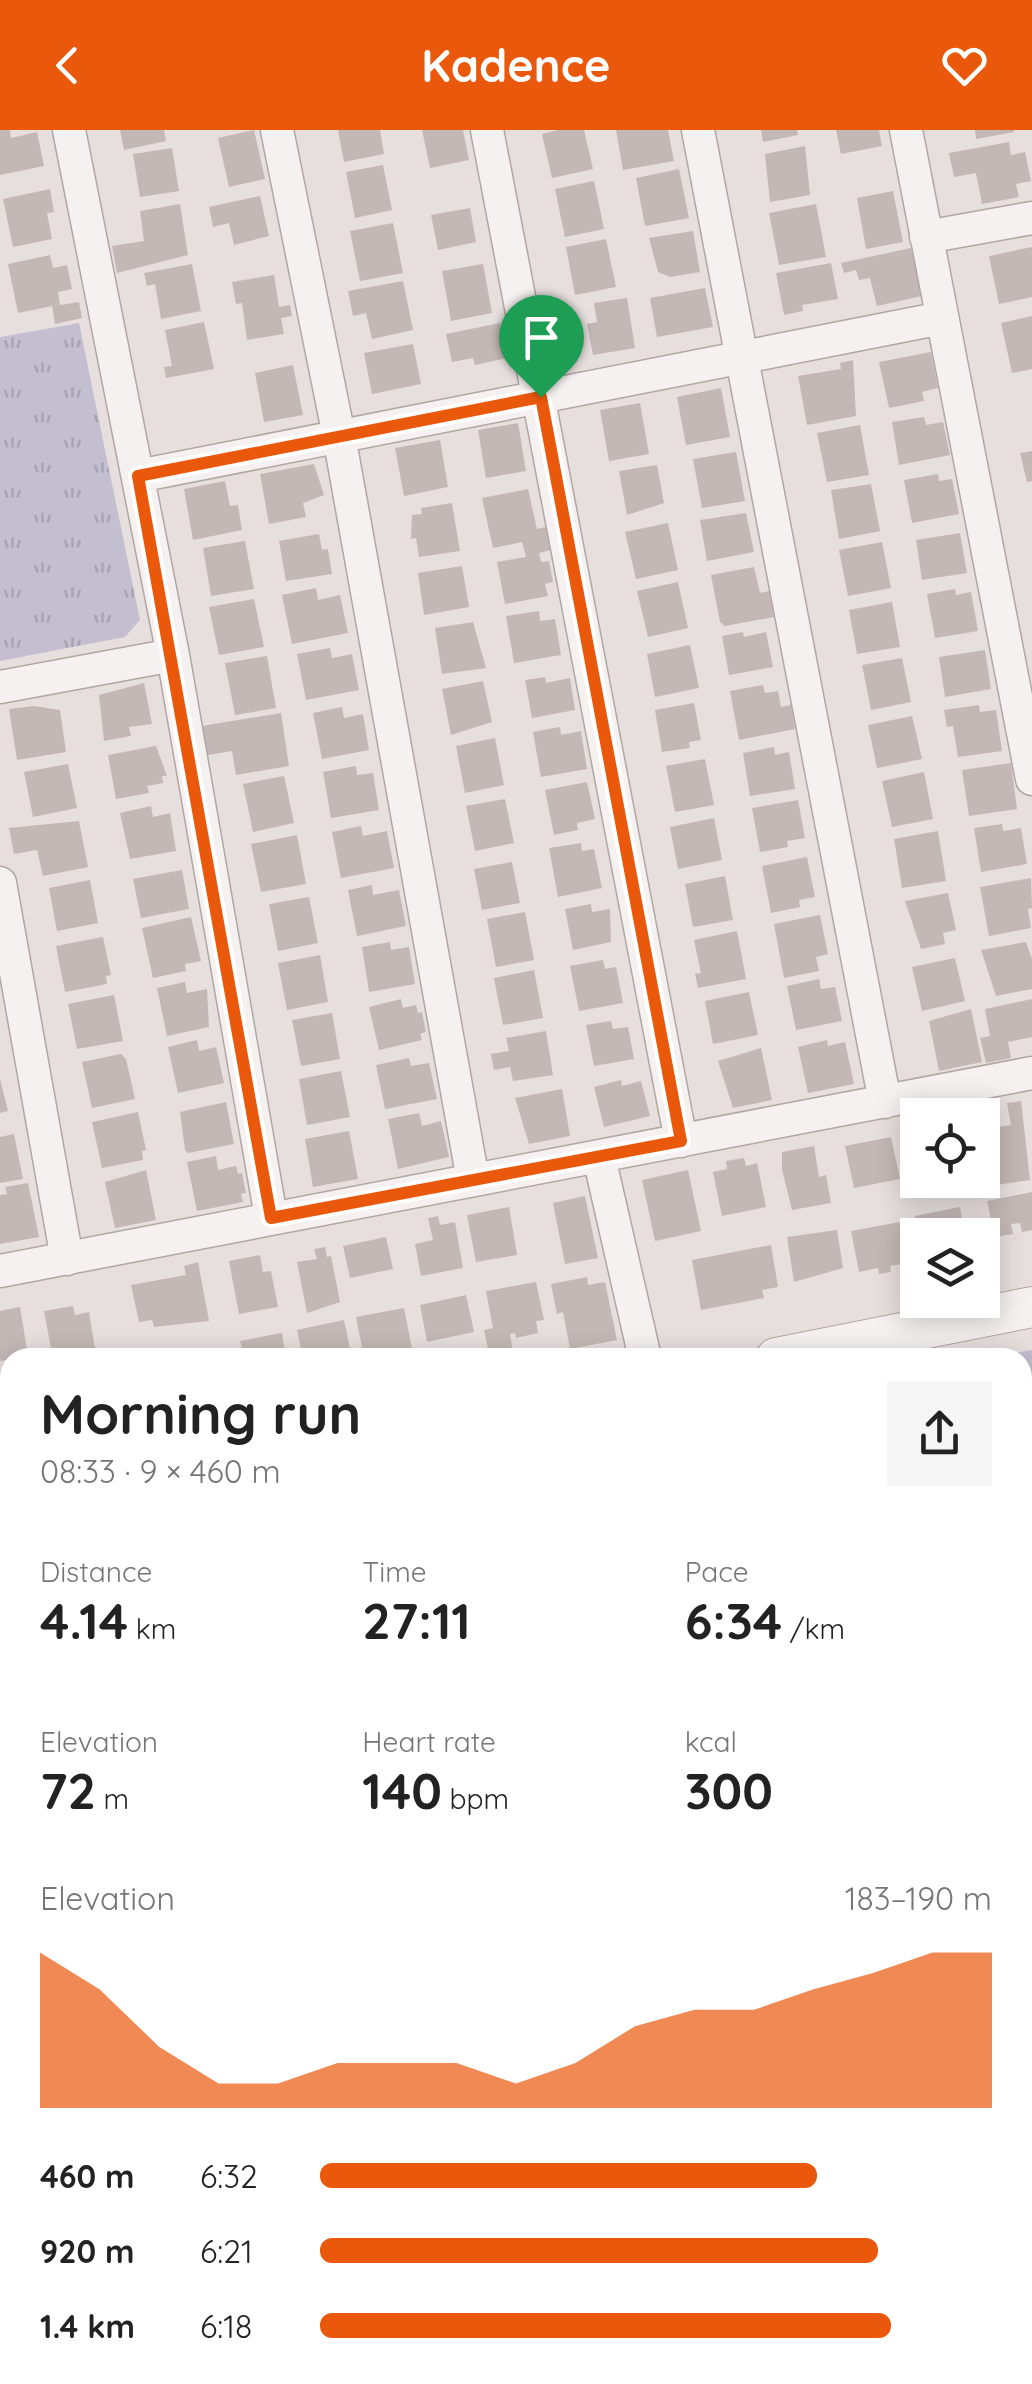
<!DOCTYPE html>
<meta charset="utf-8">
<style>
:root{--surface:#fff;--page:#f6f6f6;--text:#222;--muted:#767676;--accent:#ea580c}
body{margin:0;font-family:Quicksand,sans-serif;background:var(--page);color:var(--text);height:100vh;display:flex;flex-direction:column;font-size:38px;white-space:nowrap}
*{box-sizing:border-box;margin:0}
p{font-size:32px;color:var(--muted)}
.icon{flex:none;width:55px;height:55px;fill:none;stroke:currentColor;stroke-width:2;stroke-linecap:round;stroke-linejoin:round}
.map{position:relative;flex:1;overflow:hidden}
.drawer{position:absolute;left:0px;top:1218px;width:1032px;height:1038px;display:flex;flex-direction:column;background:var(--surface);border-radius:30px 30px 0 0;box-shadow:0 5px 25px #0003}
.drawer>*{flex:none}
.buttons{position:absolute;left:900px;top:968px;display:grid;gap:20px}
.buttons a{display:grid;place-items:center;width:100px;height:100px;border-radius:0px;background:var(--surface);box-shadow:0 5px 25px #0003;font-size:50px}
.pin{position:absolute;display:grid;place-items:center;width:85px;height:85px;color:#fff;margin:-102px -42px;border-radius:50% 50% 50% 0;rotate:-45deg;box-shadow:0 0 10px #0007}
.pin .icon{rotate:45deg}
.round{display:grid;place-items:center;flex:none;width:105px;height:105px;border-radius:0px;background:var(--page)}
.head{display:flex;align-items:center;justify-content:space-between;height:170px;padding:0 40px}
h1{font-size:55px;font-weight:700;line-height:75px}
.metrics{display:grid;grid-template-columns:repeat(3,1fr);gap:15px;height:170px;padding:10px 40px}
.metrics div{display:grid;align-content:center}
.metrics b{font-size:50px;font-weight:700}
.metrics small{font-size:28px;font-weight:400}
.metrics p{font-size:28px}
.chart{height:280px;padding:20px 40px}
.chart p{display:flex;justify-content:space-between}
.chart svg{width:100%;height:180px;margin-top:10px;fill:var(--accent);opacity:.7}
ul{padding:0 40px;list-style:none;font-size:32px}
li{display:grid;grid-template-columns:160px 120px 1fr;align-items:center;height:75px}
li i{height:25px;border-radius:12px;background:var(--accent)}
header{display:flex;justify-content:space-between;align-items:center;height:130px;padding:0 40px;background:var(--accent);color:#fff;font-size:45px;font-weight:700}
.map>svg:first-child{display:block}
.grass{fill:url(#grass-tufts)}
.garden{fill:#c4bfd0}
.water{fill:url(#water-ripples)}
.building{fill:#c3b8b5}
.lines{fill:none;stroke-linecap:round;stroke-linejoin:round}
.minor-casing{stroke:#b1a6a3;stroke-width:35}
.tertiary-casing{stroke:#b1a6a3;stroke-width:42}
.path{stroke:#b6aeac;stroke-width:6;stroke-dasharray:8 8;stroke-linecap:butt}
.minor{stroke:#f5f1f0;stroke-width:32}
.tertiary{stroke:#f5f1f0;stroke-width:40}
.route-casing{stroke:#fff;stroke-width:20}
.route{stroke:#ea580c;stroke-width:12}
</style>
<header><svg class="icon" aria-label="back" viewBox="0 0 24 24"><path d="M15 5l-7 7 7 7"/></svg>Kadence<svg class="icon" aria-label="heart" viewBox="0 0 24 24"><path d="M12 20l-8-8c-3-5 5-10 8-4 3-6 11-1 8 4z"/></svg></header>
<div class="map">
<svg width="1032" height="2254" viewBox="0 0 1032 2254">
<defs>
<pattern id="grass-tufts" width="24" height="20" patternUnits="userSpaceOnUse" patternTransform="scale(2.5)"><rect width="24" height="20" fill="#c4bfd0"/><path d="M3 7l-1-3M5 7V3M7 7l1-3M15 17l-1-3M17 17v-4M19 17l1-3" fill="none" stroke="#a9a4b3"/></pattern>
<pattern id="water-ripples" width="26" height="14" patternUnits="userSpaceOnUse" patternTransform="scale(2.5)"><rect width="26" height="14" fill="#c69d99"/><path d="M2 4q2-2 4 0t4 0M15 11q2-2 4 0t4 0" fill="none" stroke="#a2807d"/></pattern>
</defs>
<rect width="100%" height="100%" fill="#e7dfde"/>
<path class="grass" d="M79,193L140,490L125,507L0,531V207Z
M1032,1220V2254H0V1423L10,1421V2245H1022V1228L992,1227Z"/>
<path class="garden" d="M10,1572V2092L0,2090V1574Z"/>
<path class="water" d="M1032,2138V2192L1023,2194V2140Z
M685,2245H773L754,2254H678Z"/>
<path class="building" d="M0,0H10L11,8L37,2L44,36L0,45Z
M120,0H164L166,11L124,20Z
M254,0L265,49L229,57L218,8Z
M338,0H380L384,24L344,32Z
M422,0H463L469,30L430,38Z
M558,0H584L593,39L552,48L542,4Z
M616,0H668L674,31L623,40Z
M761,0H797L798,5L763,12Z
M836,0H879L882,16L841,24Z
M975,0H1014V2L976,9Z
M1009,12L1011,25L1025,22L1031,51L1016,54L1019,67L982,74L976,43L954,47L949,23Z
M805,16L810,65L770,72L765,24Z
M172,18L179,61L140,67L133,24Z
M383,35L392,80L355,88L346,42Z
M679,39L689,88L645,96L636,48Z
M594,51L604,99L565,107L555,59Z
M50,59L54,82L47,83L52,109L13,117L3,69Z
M893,61L903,112L866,119L857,68Z
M260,66L269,106L234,115L229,93L213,97L209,77Z
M180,74L188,125L117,143L112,116L144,111L140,81Z
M816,74L826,127L779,135L769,83Z
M470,78L476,112L438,120L431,85Z
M393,93L403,143L360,151L350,101Z
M693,101L700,142L670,147L658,142L649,108Z
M606,109L616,157L575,165L566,117Z
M1032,117V167L999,174L989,126Z
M911,118L922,166L877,176L870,148L859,150L856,140L844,143L841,133Z
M50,125L53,138L67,135L72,159L58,162L60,175L79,172L82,188L55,194L52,176L18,183L8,134Z
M831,133L838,169L802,175L803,181L784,185L776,143Z
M192,134L201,181L161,189L155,154L147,156L144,143Z
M483,134L492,183L451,191L442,141Z
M274,145L279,177L290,175L292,186L281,188L284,204L247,210L242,173L236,174L232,152Z
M403,151L413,200L372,209L366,183L353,186L348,161Z
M705,158L713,197L657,207L650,168Z
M627,168L635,218L593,225L587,194L597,192L594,173Z
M1032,186V239L1012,243L1001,193Z
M204,192L214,239L166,248L164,237L172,236L165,200Z
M500,193L507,228L475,235L473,228L452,232L446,204Z
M413,214L421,254L372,264L364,223Z
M931,222L938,258L922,262L924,271L889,278L879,232Z
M853,230L856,286L807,295L798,246L841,239L840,233Z
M293,235L303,285L264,292L255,243Z
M721,258L730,307L686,315L677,267Z
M640,273L649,324L609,331L600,280Z
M924,287L926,295L943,292L950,325L899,335L892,292Z
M518,293L526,341L486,348L478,300Z
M860,295L869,345L827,352L817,303Z
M440,310L448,357L404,366L395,318Z
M1032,321V351L1027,352L1020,323Z
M736,322L745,371L702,378L693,329Z
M314,334L324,365L303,373L306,387L269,394L260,344Z
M657,335L664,373L627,385L619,341Z
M938,344L939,351L952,349L959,384L912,393L904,350Z
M225,351L230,376L238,375L242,400L193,410L184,359Z
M871,354L880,401L839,409L831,360Z
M528,359L537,399L546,397L551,420L539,423L541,432L549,431L553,452L545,454L548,466L505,474L497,432L526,427L522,412L493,418L482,368Z
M452,373L460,421L419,427L416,408L411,409L412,385L422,384L421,378Z
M746,383L754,422L707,431L700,390Z
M668,393L678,440L636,449L625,402Z
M960,403L967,443L922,450L916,410Z
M319,404L322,420L328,419L332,444L286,451L279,411Z
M245,411L254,459L211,466L203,418Z
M882,412L891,458L848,466L839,420Z
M462,436L469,477L424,485L418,443Z
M754,437L760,463L769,461L774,487L725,496L720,492L711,445Z
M678,452L688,498L648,507L637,461Z
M316,458L318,470L340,465L348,503L292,514L282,465Z
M955,459L956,465L971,462L978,501L935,508L927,464Z
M254,469L264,517L219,525L209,477Z
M892,472L900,517L857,524L849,480Z
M539,481L540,491L555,489L561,525L514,533L506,486Z
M473,492L486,538L442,544L435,498Z
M743,502L744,507L766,502L773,537L729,545L722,506Z
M690,515L699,558L655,567L647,524Z
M330,518L332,528L352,524L359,560L306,570L297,524Z
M985,520L991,559L945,567L939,527Z
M267,526L276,578L235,585L225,533Z
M902,528L911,572L871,580L862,535Z
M545,547L546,553L570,548L575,580L532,588L525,550Z
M483,551L492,592L451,605L442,559Z
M144,553L152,594L129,597L131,606L104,611L99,565Z
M763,555L765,563L778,561L781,577L791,575L795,599L739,610L730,561Z
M694,573L701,610L689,612L690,618L662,622L655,580Z
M979,575L980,582L996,580L1002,621L958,627L953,596L947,597L944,580Z
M34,576L60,580L66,622L17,630L9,579Z
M342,577L344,588L363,584L369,620L322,629L313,583Z
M281,583L289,636L236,645L232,621L208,625L202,596Z
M912,586L922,629L877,638L868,595Z
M560,597L561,605L581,601L587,639L541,647L533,602Z
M495,608L504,655L465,663L456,616Z
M156,616L167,646H162L163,653L147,656L149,663L116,669L108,625Z
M774,617L775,625L789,622L795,659L750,666L743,623Z
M705,629L714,675L675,682L666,636Z
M1011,633L1017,679L969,686L962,640Z
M68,634L77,678L33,687L24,642Z
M356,636L357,645L373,643L379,680L331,688L323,642Z
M924,642L933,689L892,697L882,651Z
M284,646L294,693L253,702L243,654Z
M587,652L595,689L577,693L578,700L554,705L545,660Z
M505,669L514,713L475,721L466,676Z
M798,670L805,708L787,711L788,717L760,722L752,678Z
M151,676L153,687L170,683L176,721L130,729L120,683Z
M714,688L722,730L678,739L670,697Z
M79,691L88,737L43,746L37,720L14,724L9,698Z
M1002,694L1003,701L1021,698L1027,734L981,742L974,698Z
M361,696L363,706L387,701L394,738L341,748L332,702Z
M938,701L946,751L902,758L894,709Z
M297,705L306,754L261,762L251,714Z
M581,713L582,721L594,719L602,758L558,767L549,718Z
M807,727L815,767L799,770L800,777L771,783L762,736Z
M512,732L520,773L482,780L474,739Z
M182,740L189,779L141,788L133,749Z
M725,746L733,790L693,797L685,754Z
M1031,748L1032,778L1028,779L1031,798L989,806L980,757Z
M90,750L98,793L57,801L49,758Z
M372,755L373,765L399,760L406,796L357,806L348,760Z
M948,763L956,800L943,803L945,814L921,819L905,771Z
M309,767L318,813L278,821L269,774Z
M591,774L592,782L610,779L611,812L573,820L565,779Z
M525,782L534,830L496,837L487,789Z
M820,785L828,824L816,827L819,841L784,848L774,794Z
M191,787L201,831L185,834L186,841L153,848L142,798Z
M737,801L746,849L698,858L695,844L701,843L694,810Z
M103,807L111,845L106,846L107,854L65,862L56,816Z
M390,812L391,820L409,817L415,854L369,862L362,817Z
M1026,812L1032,829V859L996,866L981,820Z
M320,825L328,872L287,880L278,833Z
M955,828L965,871L922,881L912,837Z
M603,830L605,839L616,837L623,873L579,881L570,836Z
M534,840L543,888L503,895L494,848Z
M819,849L821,859L835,857L842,891L796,900L787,856Z
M185,852L187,863L207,859L209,897L167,906L157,858Z
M749,862L758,905L713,914L705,871Z
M114,865L123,911L77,919L68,874Z
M401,869L403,878L416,875L418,883L422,882L426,902L420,904L422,910L379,920L369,877Z
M1032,869V907L1008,912L1011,928L986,933L980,908L990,906L985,879Z
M971,879L982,932L939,941L929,891Z
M332,883L340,929L301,936L292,890Z
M611,891L613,899L628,897L634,929L594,936L586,895Z
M546,901L553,945L513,951L510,937L494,940L491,924L509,921L506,908Z
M197,910L199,921L216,917L224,953L178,963L168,917Z
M827,910L828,916L845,912L854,954L808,963L798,917Z
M761,918L772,970L733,978L718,931Z
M121,924L126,929L135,969L92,978L82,932Z
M409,928L411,936L429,933L437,969L385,979L376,935Z
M341,941L350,987L307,995L299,949Z
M0,949L8,981L0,983Z
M621,950L622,956L641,951L650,986L604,997L594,957Z
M562,959L570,1006L529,1014L515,968Z
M1021,971L1030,1050L990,1056L982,1000L1011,995L1007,973Z
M226,972L234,1014L188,1023L185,1020L180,982Z
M138,982L146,1020L142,1021L143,1030L102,1038L92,992Z
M419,983L422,996L441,991L449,1027L398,1039L388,989Z
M349,1001L358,1049L313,1057L305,1009Z
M14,1004L23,1049L0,1053V1007Z
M891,1007L900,1049L854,1058L845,1016Z
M814,1016L819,1047L826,1045L831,1073L792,1080L782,1040V1022Z
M216,1026L218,1040L236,1036L238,1044L242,1043L246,1063L241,1064L243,1072L197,1081L187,1032Z
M744,1028L746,1036L757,1033L766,1077L722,1086L713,1042L727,1039L726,1031Z
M146,1040L156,1090L115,1098L105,1052Z
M688,1040L701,1101L655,1111L642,1050Z
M28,1053L39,1107L0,1114V1065L7,1064L5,1057Z
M1032,1062V1100L1022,1102L1020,1093L1011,1094L1013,1104L995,1107L987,1071Z
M585,1066L598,1128L565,1134L553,1073Z
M509,1077L517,1125L476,1132L467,1085Z
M960,1077L965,1105H918L915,1086Z
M438,1086L440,1095L455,1092L463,1138L421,1146L415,1114L433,1110L428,1088Z
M900,1092L908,1133L890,1136L891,1142L879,1144L878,1138L859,1142L851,1101Z
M837,1100L843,1138L794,1152L787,1107Z
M386,1107L393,1139L350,1148L343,1116Z
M771,1115L778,1157L762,1160L764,1168L701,1180L692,1130Z
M325,1117L327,1127L331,1126L340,1172L307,1183L297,1132L317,1129L314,1119Z
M260,1125L263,1142L271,1141L278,1177L239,1184L229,1131Z
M198,1132L209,1191L154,1197L152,1190L139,1192L131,1155L186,1145L184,1136Z
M587,1147L588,1155L605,1152L617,1210L570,1219L563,1182L557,1184L551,1154Z
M536,1152L544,1190L536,1191L538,1203L516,1208L515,1203L510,1204L514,1228H490L484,1200L493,1198L486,1161Z
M466,1165L474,1202L427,1212L420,1175Z
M73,1176L75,1185L89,1182L96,1225L72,1228L70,1221L52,1224L44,1181Z
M20,1177L28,1226L0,1231V1181Z
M404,1178L412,1219L364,1228L356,1187Z
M344,1190L352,1228H303L297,1200Z
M282,1203L286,1228H244L240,1211Z
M218,1221L219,1228H194V1226Z
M10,1259V1297L0,1299V1261Z"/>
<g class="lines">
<g class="minor-casing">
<path id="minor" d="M69,0L173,525L271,1087
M277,0L339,306L473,1050
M487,0L681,1011
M698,0L885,972
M906,0L1032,649
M926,107L1032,88
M138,346L942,188
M0,557L173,525
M0,753L67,1129
M599,1027L645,1228
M0,1141L1032,943"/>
</g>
<g class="tertiary-casing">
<path id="tertiary" d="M776,1228L1032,1177
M0,1376L10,1374"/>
</g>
<path class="path" d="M0,1460L10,1456
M0,1520L10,1527
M1022,2005L1032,2008
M0,2153L10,2154"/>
<use href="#minor" class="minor"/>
<use href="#tertiary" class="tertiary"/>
</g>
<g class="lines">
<g class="route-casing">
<path id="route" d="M541,267L681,1011L271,1088L138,346Z"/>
</g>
<use href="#route" class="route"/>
</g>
</svg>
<div class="buttons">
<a><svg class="icon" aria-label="locate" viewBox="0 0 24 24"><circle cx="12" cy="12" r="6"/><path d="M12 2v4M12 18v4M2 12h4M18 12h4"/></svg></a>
<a><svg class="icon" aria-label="layers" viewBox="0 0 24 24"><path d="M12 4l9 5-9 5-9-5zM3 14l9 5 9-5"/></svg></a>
</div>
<div class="pin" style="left:541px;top:267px;background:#1e9e55"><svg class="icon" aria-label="arrive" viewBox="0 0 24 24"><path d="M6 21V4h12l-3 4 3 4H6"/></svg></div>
<section class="drawer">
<div class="head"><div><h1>Morning run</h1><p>08:33 · 9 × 460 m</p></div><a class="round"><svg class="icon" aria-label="share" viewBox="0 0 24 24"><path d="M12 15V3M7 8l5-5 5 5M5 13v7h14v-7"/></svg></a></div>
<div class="metrics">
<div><p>Distance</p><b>4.14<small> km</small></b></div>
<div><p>Time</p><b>27:11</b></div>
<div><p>Pace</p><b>6:34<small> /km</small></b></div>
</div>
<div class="metrics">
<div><p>Elevation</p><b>72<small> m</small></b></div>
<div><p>Heart rate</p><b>140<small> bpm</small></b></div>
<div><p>kcal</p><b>300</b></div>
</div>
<div class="chart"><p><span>Elevation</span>183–190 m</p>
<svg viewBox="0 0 160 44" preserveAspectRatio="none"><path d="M0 44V6L10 15L20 29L30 38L40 38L50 33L60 33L70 33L80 38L90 33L100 24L110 20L120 20L130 15L140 11L150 6L160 6V44z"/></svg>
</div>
<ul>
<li><b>460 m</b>6:32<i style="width:74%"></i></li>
<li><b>920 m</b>6:21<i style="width:83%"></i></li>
<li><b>1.4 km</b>6:18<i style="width:85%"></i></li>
</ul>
</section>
</div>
